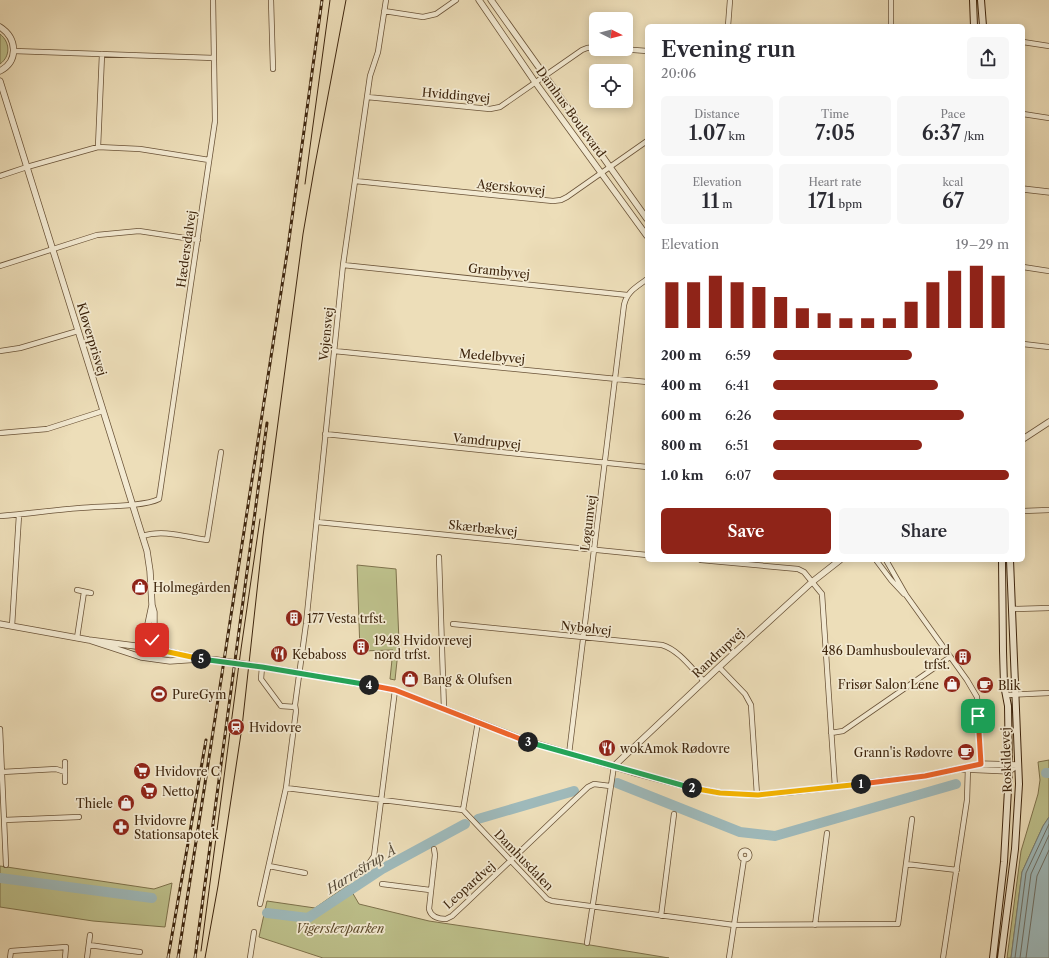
<!DOCTYPE html>
<meta charset="utf-8">
<style>
:root{--surface:#fff;--page:#f7f7f7;--text:#2b2b33;--muted:#7c7c81;--accent:#8f2418}
body{margin:0;font-family:"Libre Caslon Text",serif;background:var(--page);color:var(--text);height:100vh;display:flex;flex-direction:column;font-size:15px;white-space:nowrap}
*{box-sizing:border-box;margin:0}
p{font-size:13px;color:var(--muted)}
.icon{flex:none;width:22px;height:22px;fill:none;stroke:currentColor;stroke-width:2;stroke-linecap:round;stroke-linejoin:round}
.map{position:relative;flex:1;overflow:hidden}
.panel{position:absolute;left:645px;top:24px;width:380px;height:538px;display:flex;flex-direction:column;background:var(--surface);border-radius:6px;box-shadow:0 2px 10px #0003}
.panel>*{flex:none}
.needle{width:26px;rotate:96deg}
.controls{position:absolute;left:589px;top:12px;display:grid;gap:8px}
.controls a{display:grid;place-items:center;width:44px;height:44px;border-radius:6px;background:var(--surface);box-shadow:0 2px 10px #0003;font-size:20px}
.pin{position:absolute;display:grid;place-items:center;width:34px;height:34px;color:#fff;margin:-17px;border-radius:8px;box-shadow:0 2px 6px #0006}
.km{position:absolute;width:20px;height:20px;margin:-10px;border-radius:50%;background:#222;color:#fff;font-size:11px;line-height:20px;text-align:center}
.round{display:grid;place-items:center;flex:none;width:42px;height:42px;border-radius:6px;background:var(--page)}
.summary{display:flex;align-items:center;justify-content:space-between;height:68px;padding:0 16px}
h1{font-size:22px;font-weight:600;line-height:30px}
.metrics{display:grid;grid-template-columns:repeat(3,1fr);gap:6px;height:68px;padding:4px 16px}
.metrics div{display:grid;align-content:center;border-radius:6px;background:var(--page);text-align:center}
.metrics b{font-size:20px;font-weight:600}
.metrics small{font-size:11px;font-weight:400}
.metrics p{font-size:11px}
.chart{height:112px;padding:8px 16px}
.chart p{display:flex;justify-content:space-between}
.chart svg{width:100%;height:72px;margin-top:4px;stroke:var(--accent);stroke-width:6}
.primary-button{display:flex;gap:8px;margin-top:auto;padding:8px 16px}
.primary-button a{flex:1;height:46px;border-radius:6px;background:var(--accent);color:#fff;font-size:16px;font-weight:600;line-height:46px;text-align:center}
.primary-button a+a{background:var(--page);color:var(--text)}
ul{padding:0 16px;list-style:none;font-size:13px}
li{display:grid;grid-template-columns:64px 48px 1fr;align-items:center;height:30px}
li i{height:10px;border-radius:5px;background:var(--accent)}
.map>svg:first-child{display:block}
.green{fill:#bdc08b;stroke:#7e724c}
.water{fill:#9eb9ba;stroke:#787e75}
.lines{fill:none;stroke-linecap:round;stroke-linejoin:round}
.shore{stroke:#6e6f64;stroke-width:1}
.river{stroke:#9eb9ba;stroke-width:10}
.minor-casing{stroke:#6a5338;stroke-width:6}
.tertiary-casing{stroke:#6a5338;stroke-width:7}
.secondary-casing{stroke:#3e250d;stroke-width:8}
.minor{stroke:#f3ead2;stroke-width:4.5}
.tertiary{stroke:#f3ead2;stroke-width:5.5}
.secondary{stroke:#f3ead2;stroke-width:6}
.tram{stroke:#3e250d;stroke-width:1}
.rail-casing{stroke:#3e250d;stroke-width:3}
.rail{stroke:#f3ead2;stroke-width:1.5;stroke-dasharray:4.5;stroke-linecap:butt}
.split-1-casing{stroke:#fff;stroke-width:8}
.split-2-casing{stroke:#fff;stroke-width:8}
.split-3-casing{stroke:#fff;stroke-width:8}
.split-4-casing{stroke:#fff;stroke-width:8}
.split-5-casing{stroke:#fff;stroke-width:8}
.split-6-casing{stroke:#fff;stroke-width:8}
.split-1{stroke:#f0652b;stroke-width:5}
.split-2{stroke:#f5b400;stroke-width:5}
.split-3{stroke:#22a559;stroke-width:5}
.split-4{stroke:#f0652b;stroke-width:5}
.split-5{stroke:#22a559;stroke-width:5}
.split-6{stroke:#f5b400;stroke-width:5}
.labels{text-anchor:middle;dominant-baseline:central;stroke-width:3.5;stroke-linejoin:round;paint-order:stroke}
.street-label{font-size:12px;fill:#3e250d;stroke:#f3ead2}
.poi-label{font-size:12px;fill:#3e250d;stroke:#f3ead2;text-anchor:start}
.park-label{font-size:12px;font-style:italic;fill:#5e4c2c;stroke:#f3ead2}
.water-label{font-size:13px;font-style:italic;fill:#564a38;stroke:#f3ead2}
</style>
<div class="map">
<svg width="1049" height="958" viewBox="0 0 1049 958">
<rect width="100%" height="100%" fill="#eddeb9"/>
<filter id="stains"><feTurbulence type="fractalNoise" baseFrequency=".005" numOctaves="4"/><feColorMatrix values="0 0 0 0 .2 0 0 0 0 .09 0 0 0 0 .02 0 0 0 .5 -.17"/></filter>
<radialGradient id="worn" r=".72"><stop offset=".6" stop-color="#630" stop-opacity="0"/><stop offset="1" stop-color="#630" stop-opacity=".3"/></radialGradient>
<path class="green" d="M0,34C10,42 11,56 0,64Z
M357,565L396,569L399,642L395,680L390,679L393,650L360,651Z
M1049,760V817L1043,826L1022,872L1011,958H1007L1021,851L1038,794L1040,780L1038,762Z
M0,866L154,889L172,883L165,927L93,921L0,907Z
M348,885L359,904L429,921L590,945L669,958H323L259,937L267,901L315,908Z"/>
<path class="water" d="M1049,817V958H1011L1022,872L1043,826Z"/>
<g class="lines">
<path class="shore" d="M1015,958L1026,873L1049,824
M1020,958L1031,874L1049,835
M1026,958L1037,876L1049,850"/>
<path class="river" d="M1046,773H1049
M617,783L740,832L775,836L956,784
M478,819L574,791
M0,878L152,898
M267,913L308,918L382,869L465,824"/>
<g class="minor-casing">
<path id="minor" d="M271,0L273,69
M891,0V26
M384,11L423,17L436,14L456,0
M728,26L730,0
M1023,42L1049,46
M621,49L647,51
M14,51L214,58
M367,97L490,109L500,107L582,50L587,48L596,47
M1023,114L1049,118
M98,147L102,54
M0,176L27,167L98,147L140,149L209,160
M355,181L553,201L561,200L567,197L647,141
M343,265L627,295
M0,266L97,235L139,231L198,240
M1023,267L1049,271
M1023,344L1049,347
M0,351L20,348L78,331
M334,351L647,382
M0,433L47,429L103,411
M325,434L647,467
M1023,511L1049,510
M0,516C27,514 53,510 80,508C100,506 143,507 159,499L215,121L213,0
M317,522L647,555
M142,536C163,529 186,537 207,540L221,452
M439,557L444,709
M701,560L798,569L804,572L822,594L835,787
M876,560L891,580L904,594
M886,560L906,595L967,680L977,697L981,764
M77,590L91,593
M1013,609L1049,608
M453,624L662,645C679,650 692,669 704,681
M12,626L19,515
M77,638L84,592
M262,667L261,679L281,706L295,707
M719,667L745,694L751,705L757,795
M1006,695L1049,693
M0,729L6,865
M831,733L843,731L950,657
M569,754L624,305C627,291 637,287 647,279
M65,762V782
M2,772L56,769L65,772
M286,788L463,810L547,899L552,901L734,925L898,924L912,819
M463,810L478,722
M4,820L79,817
M434,849L435,855L429,909C431,917 439,919 446,919L452,916L467,902L588,787L594,784L610,786
M740.5 855a4.5 4.5 0 1 1 9 0a4.5 4.5 0 1 1-9 0Z
M370,862L374,856L395,690
M906,864L957,870
M269,866L305,873
M382,884L430,890
M260,904L286,788L296,711L295,705L306,624L343,265L370,76L378,52L386,0
M661,916L674,814
M815,925L827,833
M587,943L614,766
M89,945L140,952
M10,958L11,951L66,947L65,958
M87,958L90,935
M250,958L254,932
M729,958L744,859
M943,958L967,800L968,767"/>
</g>
<g class="tertiary-casing">
<path id="tertiary" d="M479,0L535,82L647,236
M491,0L647,219
M0,27C17,38 19,61 0,71
M0,81L147,551L150,571L152,605L154,612V627L149,658
M1023,189L1049,192
M1023,439L1049,422
M0,624L89,640L151,648L193,657
M89,640L141,657L170,661L200,659L217,660L300,673L395,690L524,740L632,772L693,788L720,793L757,795L790,792L925,776L981,764L1018,765
M141,657L152,605
M614,766L719,667L812,582L840,560
M963,769L1009,771L1018,765"/>
</g>
<g class="secondary-casing">
<path id="secondary" d="M973,0L974,26
M981,0L983,26
M993,958L1004,862L1009,771L1008,706L1004,685L1003,651L1002,560
M1001,958L1015,849L1019,784L1010,560"/>
</g>
<use href="#minor" class="minor"/>
<use href="#tertiary" class="tertiary"/>
<use href="#secondary" class="secondary"/>
<path class="tram" d="M305,184L330,0
M201,951L241,649L260,519
M205,958L218,886L242,727L263,536L303,234L314,170L346,0"/>
<g class="rail-casing">
<path id="rail" d="M168,958L206,740
M178,958L288,247L322,0
M195,958L267,423"/>
</g>
<use href="#rail" class="rail"/>
</g>
<g class="lines">
<g class="split-1-casing">
<path id="split-1" d="M861,784L925,776L981,764L978,716"/>
</g>
<g class="split-2-casing">
<path id="split-2" d="M692,788L720,793L758,795L861,784"/>
</g>
<g class="split-3-casing">
<path id="split-3" d="M528,742L692,788"/>
</g>
<g class="split-4-casing">
<path id="split-4" d="M369,685L395,690L528,742"/>
</g>
<g class="split-5-casing">
<path id="split-5" d="M201,659L262,667L369,685"/>
</g>
<g class="split-6-casing">
<path id="split-6" d="M152,640L150,648L201,659"/>
</g>
<use href="#split-1" class="split-1"/>
<use href="#split-2" class="split-2"/>
<use href="#split-3" class="split-3"/>
<use href="#split-4" class="split-4"/>
<use href="#split-5" class="split-5"/>
<use href="#split-6" class="split-6"/>
</g>
<defs>
<g id="shop-disc" transform="scale(0.9)"><circle r="9.5" fill="#8f2418" stroke="#f3ead2"/><path d="M-5-2.5h2.3a2.7 3.5 0 0 1 5.4 0H5L5.5 6h-11ZM-1.5-2.5h3a1.5 2.3 0 0 0-3 0Z" fill="#fff"/></g>
<g id="building-disc" transform="scale(0.9)"><circle r="9.5" fill="#8f2418" stroke="#f3ead2"/><path d="M-4-6H4V6H1V3H-1V6H-4ZM-2.5-4.3h1.7v1.8h-1.7ZM.8-4.3h1.7v1.8H.8ZM-2.5-1h1.7V.8h-1.7ZM.8-1h1.7V.8H.8Z" fill="#fff"/></g>
<g id="restaurant-disc" transform="scale(0.9)"><circle r="9.5" fill="#8f2418" stroke="#f3ead2"/><path d="M-5-6h1v4h1v-4h1v4h1v-4h1v5L-1.5 .5V6h-2V.5L-5-1ZM5-6V6H3V1.5H1.5Q1.5-4 5-6Z" fill="#fff"/></g>
<g id="cafe-disc" transform="scale(0.9)"><circle r="9.5" fill="#8f2418" stroke="#f3ead2"/><path d="M-5.5-4.5H6V0H3Q3 3.5 0 3.5H-2.5Q-5.5 3.5-5.5 0ZM3-3.2v2h1.7v-2ZM-6 4.5H4V6H-6Z" fill="#fff"/></g>
<g id="stadium-disc" transform="scale(0.9)"><circle r="9.5" fill="#8f2418" stroke="#f3ead2"/><path d="M0-5a6.5 5 0 1 0 0 10a6.5 5 0 1 0 0-10ZM-3.5-1.8h7v3.6h-7Z" fill="#fff"/></g>
<g id="station-disc" transform="scale(0.9)"><circle r="9.5" fill="#8f2418" stroke="#f3ead2"/><path d="M-3-6H3Q5-6 5-4V2Q5 4 3 4L4.5 6H3L1.5 4h-3L-3 6H-4.5L-3 4Q-5 4-5 2V-4Q-5-6-3-6ZM-3.5-4v3h7v-3ZM-3.5 1v1.5H-2V1ZM2 1v1.5H3.5V1Z" fill="#fff"/></g>
<g id="supermarket-disc" transform="scale(0.9)"><circle r="9.5" fill="#8f2418" stroke="#f3ead2"/><path d="M-6-5.5h2.5l.6 2H6L4.5 2H-2.5L-4.4-4H-6ZM-1.5 3.2a1.3 1.3 0 1 0 .1 0ZM3 3.2a1.3 1.3 0 1 0 .1 0Z" fill="#fff"/></g>
<g id="pharmacy-disc" transform="scale(0.9)"><circle r="9.5" fill="#8f2418" stroke="#f3ead2"/><path d="M-2-6h4v4h4v4h-4v4h-4v-4h-4v-4h4Z" fill="#fff"/></g>
</defs>
<g fill-rule="evenodd">
<use href="#shop-disc" x="140" y="587"/>
<use href="#building-disc" x="294" y="618"/>
<use href="#building-disc" x="361" y="647"/>
<use href="#restaurant-disc" x="279" y="654"/>
<use href="#building-disc" x="963" y="657"/>
<use href="#shop-disc" x="410" y="679"/>
<use href="#shop-disc" x="952" y="684"/>
<use href="#cafe-disc" x="985" y="685"/>
<use href="#stadium-disc" x="159" y="694"/>
<use href="#station-disc" x="236" y="727"/>
<use href="#restaurant-disc" x="607" y="748"/>
<use href="#cafe-disc" x="966" y="752"/>
<use href="#supermarket-disc" x="142" y="771"/>
<use href="#supermarket-disc" x="149" y="791"/>
<use href="#shop-disc" x="126" y="803"/>
<use href="#pharmacy-disc" x="121" y="827"/>
</g>
<g class="labels">
<g class="street-label">
<text transform="translate(456 95) rotate(5)">Hviddingvej</text>
<text transform="translate(571 112) rotate(54)">Damhus Boulevard</text>
<text transform="translate(511 187) rotate(6)">Agerskovvej</text>
<text transform="translate(186 249) rotate(-82)">Hædersdalvej</text>
<text transform="translate(499 271) rotate(6)">Grambyvej</text>
<text transform="translate(326 334) rotate(-84)">Vojensvej</text>
<text transform="translate(92 339) rotate(73)">Kløverprisvej</text>
<text transform="translate(492 356) rotate(5)">Medelbyvej</text>
<text transform="translate(487 441) rotate(6)">Vamdrupvej</text>
<text transform="translate(588 523) rotate(-83)">Løgumvej</text>
<text transform="translate(483 528) rotate(6)">Skærbækvej</text>
<text transform="translate(586 628) rotate(6)">Nybølvej</text>
<text transform="translate(718 653) rotate(-43)">Randrupvej</text>
<text transform="translate(1006 760) rotate(-92)">Roskildevej</text>
<text transform="translate(524 860) rotate(46)">Damhusdalen</text>
<text transform="translate(469 885) rotate(-42)">Leopardvej</text>
</g>
<g class="poi-label">
<text x="153" y="587">Holmegården</text>
<text x="307" y="618">177 Vesta trfst.</text>
<text x="374" y="640">1948 Hvidovrevej<tspan x="374" dy="14">nord trfst.</tspan></text>
<text x="950" y="650" text-anchor="end">486 Damhusboulevard<tspan x="950" dy="14">trfst.</tspan></text>
<text x="292" y="654">Kebaboss</text>
<text x="423" y="679">Bang &amp; Olufsen</text>
<text x="939" y="684" text-anchor="end">Frisør Salon Lene</text>
<text x="998" y="685">Blik</text>
<text x="172" y="694">PureGym</text>
<text x="249" y="727">Hvidovre</text>
<text x="620" y="748">wokAmok Rødovre</text>
<text x="953" y="752" text-anchor="end">Grann'is Rødovre</text>
<text x="155" y="771">Hvidovre C</text>
<text x="162" y="791">Netto</text>
<text x="113" y="803" text-anchor="end">Thiele</text>
<text x="134" y="820">Hvidovre<tspan x="134" dy="14">Stationsapotek</tspan></text>
</g>
<g class="park-label">
<text x="340" y="928">Vigerslevparken</text>
</g>
<g class="water-label">
<text transform="translate(361 869) rotate(-32)">Harrestrup Å</text>
</g>
</g>
<rect width="100%" height="100%" filter="url(#stains)"/>
<rect width="100%" height="100%" fill="url(#worn)"/>
</svg>
<div class="controls">
<a><svg class="needle" viewBox="-14 -14 28 28"><path d="M0-13l5 13h-10z" fill="#e53935"/><path d="M0 13l5-13h-10z" fill="#7c7c81"/></svg></a>
<a><svg class="icon" aria-label="locate" viewBox="0 0 24 24"><circle cx="12" cy="12" r="6"/><path d="M12 2v4M12 18v4M2 12h4M18 12h4"/></svg></a>
</div>
<div class="pin" style="left:978px;top:716px;background:#1e9e55"><svg class="icon" aria-label="arrive" viewBox="0 0 24 24"><path d="M6 21V4h12l-3 4 3 4H6"/></svg></div>
<div class="pin" style="left:152px;top:640px;background:#d93025"><svg class="icon" aria-label="check" viewBox="0 0 24 24"><path d="M5 12l5 5 9-10"/></svg></div>
<b class="km" style="left:861px;top:784px">1</b>
<b class="km" style="left:692px;top:788px">2</b>
<b class="km" style="left:528px;top:742px">3</b>
<b class="km" style="left:369px;top:685px">4</b>
<b class="km" style="left:201px;top:659px">5</b>
<section class="panel">
<div class="summary"><div><h1>Evening run</h1><p>20:06</p></div><a class="round"><svg class="icon" aria-label="share" viewBox="0 0 24 24"><path d="M12 15V3M7 8l5-5 5 5M5 13v7h14v-7"/></svg></a></div>
<div class="metrics">
<div><p>Distance</p><b>1.07<small> km</small></b></div>
<div><p>Time</p><b>7:05</b></div>
<div><p>Pace</p><b>6:37<small> /km</small></b></div>
</div>
<div class="metrics">
<div><p>Elevation</p><b>11<small> m</small></b></div>
<div><p>Heart rate</p><b>171<small> bpm</small></b></div>
<div><p>kcal</p><b>67</b></div>
</div>
<div class="chart"><p><span>Elevation</span>19–29 m</p>
<svg viewBox="0 0 160 44" preserveAspectRatio="none"><path d="M5 44V16M15 44V16M25 44V12M35 44V16M45 44V19M55 44V25M65 44V32M75 44V35M85 44V38M95 44V38M105 44V38M115 44V28M125 44V16M135 44V9M145 44V6M155 44V12"/></svg>
</div>
<ul>
<li><b>200 m</b>6:59<i style="width:59%"></i></li>
<li><b>400 m</b>6:41<i style="width:70%"></i></li>
<li><b>600 m</b>6:26<i style="width:81%"></i></li>
<li><b>800 m</b>6:51<i style="width:63%"></i></li>
<li><b>1.0 km</b>6:07<i style="width:100%"></i></li>
</ul>
<div class="primary-button"><a>Save</a><a>Share</a></div>
</section>
</div>
